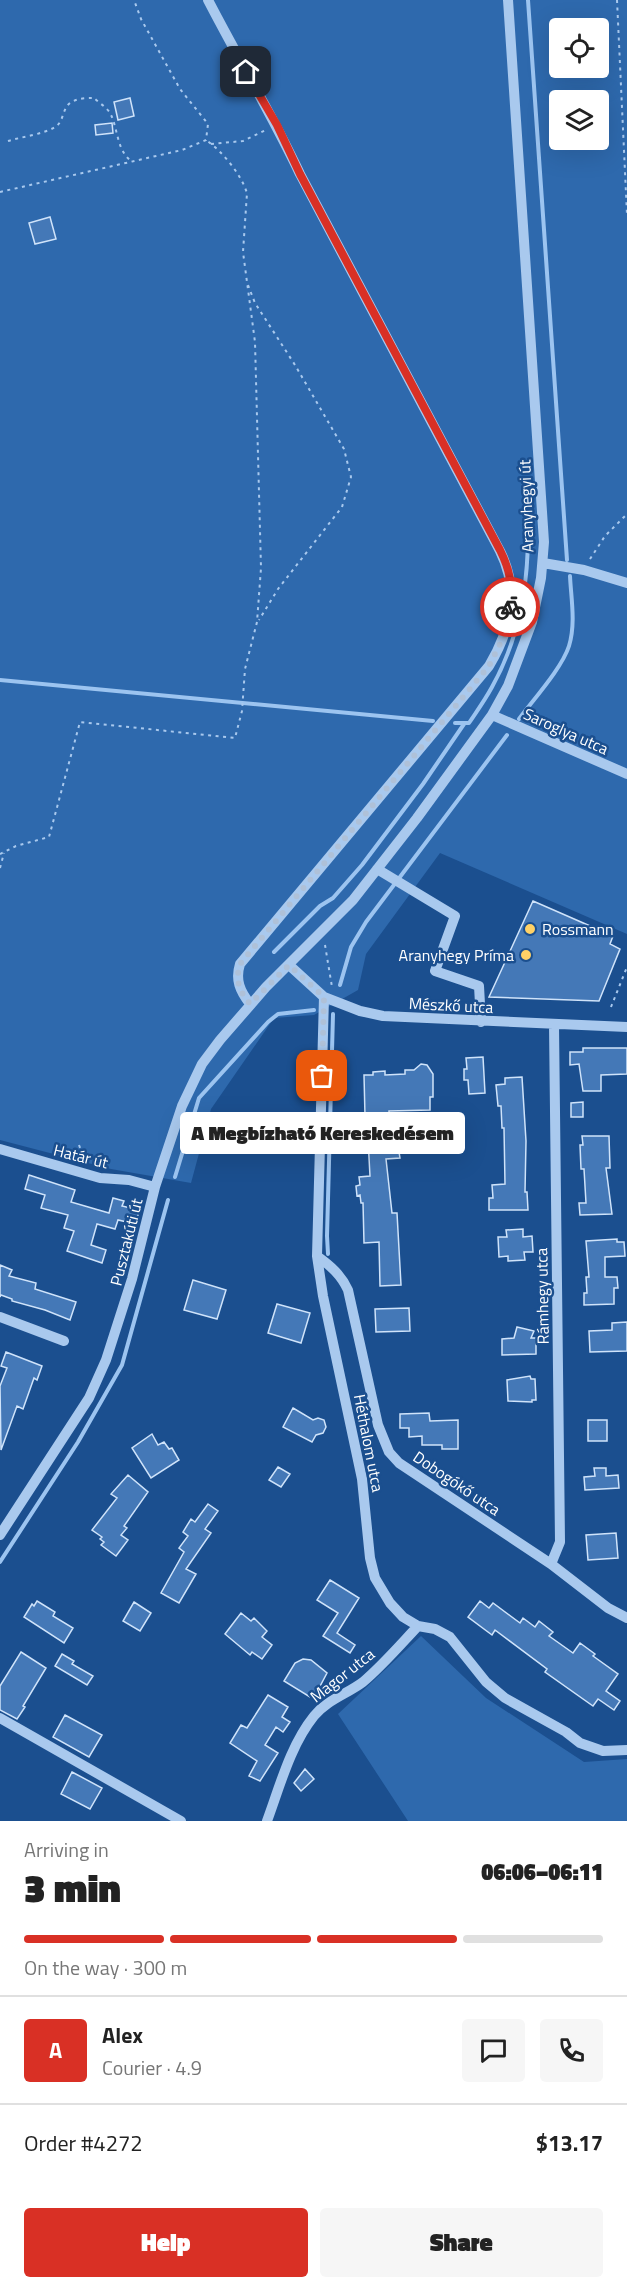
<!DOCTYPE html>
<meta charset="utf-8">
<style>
body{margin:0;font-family:"Titillium Web",sans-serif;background:#f6f6f6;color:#222;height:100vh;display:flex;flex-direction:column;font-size:22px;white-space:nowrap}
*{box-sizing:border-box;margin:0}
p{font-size:20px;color:#767676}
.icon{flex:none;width:33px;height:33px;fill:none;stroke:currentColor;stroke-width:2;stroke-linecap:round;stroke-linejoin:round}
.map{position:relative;height:1821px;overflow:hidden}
.details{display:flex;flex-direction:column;background:#fff;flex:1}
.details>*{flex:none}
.buttons{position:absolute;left:549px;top:18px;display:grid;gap:12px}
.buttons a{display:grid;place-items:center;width:60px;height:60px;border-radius:6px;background:#fff;box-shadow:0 6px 24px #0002;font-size:30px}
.pin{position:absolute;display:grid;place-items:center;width:51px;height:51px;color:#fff;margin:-26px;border-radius:12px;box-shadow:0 3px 9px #0006}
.courier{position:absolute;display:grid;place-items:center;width:60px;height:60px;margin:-30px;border:4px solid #d93025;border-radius:50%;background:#fff;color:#222;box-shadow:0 2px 8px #0007}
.bubble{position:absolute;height:42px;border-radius:6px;background:#fff;box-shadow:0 6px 24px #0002;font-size:20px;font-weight:800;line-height:42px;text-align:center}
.summary em{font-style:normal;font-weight:800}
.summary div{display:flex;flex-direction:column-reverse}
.summary{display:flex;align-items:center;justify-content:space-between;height:102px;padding:0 24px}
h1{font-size:39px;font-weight:800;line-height:45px}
.bar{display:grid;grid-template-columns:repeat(4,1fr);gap:9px 6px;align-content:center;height:72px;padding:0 24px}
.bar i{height:8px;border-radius:4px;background:#e0e0e0}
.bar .selected{background:#d93025}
.bar p{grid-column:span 4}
.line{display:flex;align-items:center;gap:15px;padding:0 24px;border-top:2px solid #e0e0e0}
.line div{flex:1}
.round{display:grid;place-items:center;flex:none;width:63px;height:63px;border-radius:6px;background:#f6f6f6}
.button{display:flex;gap:12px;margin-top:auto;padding:12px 24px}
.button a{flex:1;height:69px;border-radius:6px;background:#d93025;color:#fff;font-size:24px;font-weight:800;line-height:69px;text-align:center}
.button a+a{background:#f6f6f6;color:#222}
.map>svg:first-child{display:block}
.green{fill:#2e69ad;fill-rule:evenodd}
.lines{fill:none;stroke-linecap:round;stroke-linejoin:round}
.stream{stroke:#9cc4f0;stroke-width:4}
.building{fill:#4478b7;stroke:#cfe3fa;stroke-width:1.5}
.path{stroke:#a9c9ee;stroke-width:2;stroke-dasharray:3 4.5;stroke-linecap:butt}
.minor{stroke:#a9c9ee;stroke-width:10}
.done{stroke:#afc1d8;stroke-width:6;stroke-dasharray:0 10.8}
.route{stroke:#d93025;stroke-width:8}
.poi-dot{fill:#ffd166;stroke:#1b4f8f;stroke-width:2}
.labels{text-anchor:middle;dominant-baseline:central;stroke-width:5;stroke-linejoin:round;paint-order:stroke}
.street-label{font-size:16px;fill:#fff;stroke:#1b4f8f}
.poi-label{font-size:16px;fill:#fff;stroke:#1b4f8f;text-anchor:start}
</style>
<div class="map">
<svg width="627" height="1821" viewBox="0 0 627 1821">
<rect width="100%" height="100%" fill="#1b4f8f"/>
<path class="green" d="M0,0h627v934l-187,-81 -74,101 -8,36 -44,25 -40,3 -63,91 -20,74 -80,-14 -111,-29zM560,28h38v40h-38zM560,100h38v40h-38z
M421,1636l65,62 98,64 43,-3v62h-219l-70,-107z"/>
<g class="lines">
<path class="stream" d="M528,0l39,560
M0,680l433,41
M519,719c14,-19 43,-51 50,-73 7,-23 2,-48 1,-70
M455,723h14c8,-12 16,-23 23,-36 33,-59 40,-128 34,-194
M274,952l46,-46 13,-8 29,-33 61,-81 41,-60
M340,985l11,-38 15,-25 141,-187
M175,1177l24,-79 69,-76 10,-8 36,-4
M328,1254l-1,-18 6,-222
M0,1562l78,-120 44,-77 46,-165"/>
</g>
<path class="building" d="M130,98l4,18 -16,4 -4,-18z
M112,123l1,10 -17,2 -1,-10z
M50,217l6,22 -21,5 -6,-21z
M533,901l80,35 -3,8 10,5 -21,52 -110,-4z
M583,1048h44v26l-26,1v16h-18l-4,-27 -9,1v-13h13z
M483,1057l2,36 -16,1 -1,-14h-4v-11h3l-1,-11z
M421,1064l6,1 6,9v23h-3v13l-41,1v4l-24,1 -1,-41h9v-3l12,-1v4l20,-1v-4h9z
M522,1077l4,64 -1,51h2l1,18h-39v-12h4l-1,-13 13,-1 -1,-56h-2l-1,-22h-3l-2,-21 9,-1v-6z
M583,1102v15h-12v-14z
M399,1133l6,3 2,7 -8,9 1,6 -14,1 6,54h5l4,72 -21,1 -1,-44 -15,1 -1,-40h-2l-1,-8 -3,1 -1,-10 4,-1 -1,-8 11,-1 -2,-37h21l3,-5z
M582,1136h27l1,32h-4l6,46 -32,1 -1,-12h7l-2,-34h-3l-1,-24h3z
M29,1175l46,15 -4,12 38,11 4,-15 11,3 -2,5 17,4 -3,14 -18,-4 -3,9 -18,-5 -6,21 15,5 -4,13 -35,-12 7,-20 -10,-3 4,-13 -27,-7 4,-13 -20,-6z
M523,1229v8l9,-1 1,16h-9l1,8 -17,1v-5l-9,1 -1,-20h9l-1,-7z
M617,1239v3h7l1,14 -20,1v20h12l1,11h-4v16l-30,1v-12h3l-1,-16h3l-3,-36z
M0,1265l12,5 -3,6 27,7 -1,6 41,13 -6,18 -25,-10 -33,-9v-2l-11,-4 -1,2z
M193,1280l33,10 -9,29 -33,-9z
M277,1304l33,9 -9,30 -33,-10z
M409,1308l1,23 -34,1 -1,-23z
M627,1322v29l-37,1 -1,-21 23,-1v-7z
M517,1327l17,4 -3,7h5v16l-34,1v-16l12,-1z
M6,1352l36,14 -5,14 -3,-2 -11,31 -6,-3 -16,44 -1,-64 7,-18 -6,-2z
M530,1376l1,3h4l1,21h-4v2l-24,-1 -1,-21z
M293,1408l20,12 5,-2 6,2 2,7 -3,6 -7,2 -4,7 -29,-15z
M429,1413l1,8 28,-1v29h-16v-4h-20v-9l-13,1v-9h-9v-14z
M588,1420h19v21h-19z
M152,1434l6,11 6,-3 5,7 3,-1 7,12 -28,18 -19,-30z
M278,1467l12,7 -9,13 -12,-7z
M594,1468h12v8l12,-1 1,13 -34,2 -1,-13 11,-1z
M128,1475l20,17 -24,34 3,2 -6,7 7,5 -12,16 -15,-11 3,-3 -4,-3 2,-2 -10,-7 25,-32 -6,-4z
M208,1504l10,7 -13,18 6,4 -25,36 10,5 -17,29 -18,-10 23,-41 -5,-4 9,-12 -5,-4 8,-13 4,3z
M616,1533l2,25 -30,2 -2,-25z
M330,1580l29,18 -22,35 18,12 -5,8 -27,-17 15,-23 -21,-13z
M37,1601l18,11 -2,4 20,12 -9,15 -40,-26 8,-13 2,2z
M480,1601l9,7 4,-5 27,20 3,-5 12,9 4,-6 14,11 -4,4 24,17 7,-10 15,11 -2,2 25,18 -12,17 14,10 -6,9 -16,-11 -5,7 -48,-34 2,-3 -52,-39 -3,5 -24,-18z
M134,1602l17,11 -11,18 -17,-10z
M241,1613l10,8 3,-3 13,13 -5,6 10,8 -10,14 -10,-7 -2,3 -25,-21z
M21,1652l25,16 -23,38 2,1 -8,12 -17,-9v-24z
M62,1654l12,7 -2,3 21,12 -6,9 -32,-19z
M303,1659l8,1 16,13 -9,17 -5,3 -3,4 -26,-16 11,-18z
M268,1695l20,12 -6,10 8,5 -7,10 -7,-5 -11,18 13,8 -18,28 -11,-5 8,-15 -27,-18 11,-18 6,3z
M65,1715l37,20 -13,22 -36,-20z
M305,1769l9,10 -13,12 -7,-8z
M72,1772l30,16 -12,21 -29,-15z"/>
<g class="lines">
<path class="path" d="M617,0l10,215
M8,141c13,-4 36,-7 47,-14 9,-5 7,-18 15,-24 7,-5 17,-5 24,-5 5,5 14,10 17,17 7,14 6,38 22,47
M211,144l32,-3 23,-11
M0,192l182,-42 24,-10 2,-16 -28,-35 -39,-70 -7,-19
M248,285l7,18 40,62 49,84 7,28 -9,30 -64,82 -19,31
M590,559l15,-23 22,-22
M0,854l16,-8 33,-9 31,-115 155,16 7,-27 3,-42 12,-47 4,-54 -6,-226 -12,-90 4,-59c-6,-19 -25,-42 -41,-53
M0,868l4,-15
M325,945l7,42
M611,1007l16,-40
M79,1145l5,13 -1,2"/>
<path class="minor" d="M208,0c30,58 64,115 92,174l200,377c20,40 11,78 -11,115l-249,298c-5,16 0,27 10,40
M543,563l41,7 43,13
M492,715l135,59
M377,869l78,47 -20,55 44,15 2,36
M289,965l35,32 36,14 23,5 244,11
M324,997l-7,259 6,40 39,183 8,79 5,20 15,25 13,14 15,9 17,3 15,8 36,45 19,16 61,34 14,11 23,8 24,-1
M0,1149l100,29 29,2 26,7
M317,1256c14,10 24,19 31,34l30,135 11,27 10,11 152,101 57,44 19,10
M0,1317l64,24
M0,1535l89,-137 17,-38 26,-81 23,-92 27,-81 20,-42 18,-24 46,-53 87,-87 64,-82 75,-103 16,-29 24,-64 9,-44 3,-36 -36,-542
M551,1564l9,-22 -6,-517
M0,1718l181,103
M267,1821c13,-35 23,-75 47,-105 13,-16 33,-22 49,-34 20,-17 37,-37 55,-56"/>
</g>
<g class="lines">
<path class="done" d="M322,1076l2,-79 -35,-32 -39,39c-11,-13 -15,-24 -10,-40l249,-298 16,-32 5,-27"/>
<path class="route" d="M246,72l31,53 23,49 200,376c10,20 13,36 10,57"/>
</g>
<g class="poi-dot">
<circle cx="530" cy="929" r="6"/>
<circle cx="526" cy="955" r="6"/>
</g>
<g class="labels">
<g class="street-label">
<text transform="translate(526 506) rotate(-92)">Aranyhegyi út</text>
<text transform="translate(566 731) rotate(24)">Saroglya utca</text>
<text transform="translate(451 1005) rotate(3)">Mészkő utca</text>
<text transform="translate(81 1156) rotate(14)">Határ út</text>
<text transform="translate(126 1242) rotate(-76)">Pusztakúti út</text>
<text transform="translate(542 1296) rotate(-91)">Rámhegy utca</text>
<text transform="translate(369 1443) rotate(79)">Héthalom utca</text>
<text transform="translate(457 1483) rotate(34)">Dobogókő utca</text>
<text transform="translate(342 1675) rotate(-38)">Magor utca</text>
</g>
<g class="poi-label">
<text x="542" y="929">Rossmann</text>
<text x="514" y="955" text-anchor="end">Aranyhegy Príma</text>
</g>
</g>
</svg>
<div class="buttons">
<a><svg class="icon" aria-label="locate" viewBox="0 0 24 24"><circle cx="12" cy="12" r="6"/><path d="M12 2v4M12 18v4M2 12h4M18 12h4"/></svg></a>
<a><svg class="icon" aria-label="layers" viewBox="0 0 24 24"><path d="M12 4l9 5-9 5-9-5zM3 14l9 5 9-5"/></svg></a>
</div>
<div class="pin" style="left:322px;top:1076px;background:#ea580c"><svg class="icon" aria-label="bag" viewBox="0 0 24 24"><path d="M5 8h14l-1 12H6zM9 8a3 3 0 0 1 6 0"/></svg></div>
<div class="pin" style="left:246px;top:72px;background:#1f2937"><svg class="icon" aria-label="home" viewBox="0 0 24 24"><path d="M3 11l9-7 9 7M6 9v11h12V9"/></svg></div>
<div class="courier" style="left:510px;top:607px"><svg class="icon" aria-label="bike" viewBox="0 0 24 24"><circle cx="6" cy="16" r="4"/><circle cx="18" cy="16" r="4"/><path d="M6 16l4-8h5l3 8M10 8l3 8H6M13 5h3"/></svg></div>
<div class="bubble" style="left:180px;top:1112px;width:285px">A Megbízható Kereskedésem</div>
</div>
<section class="details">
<div class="summary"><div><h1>3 min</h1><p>Arriving in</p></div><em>06:06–06:11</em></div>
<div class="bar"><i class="selected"></i><i class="selected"></i><i class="selected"></i><i></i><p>On the way · 300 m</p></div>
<div class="line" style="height:108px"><b class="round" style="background:#d93025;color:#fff">A</b><div><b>Alex</b><p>Courier · 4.9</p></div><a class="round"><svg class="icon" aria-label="chat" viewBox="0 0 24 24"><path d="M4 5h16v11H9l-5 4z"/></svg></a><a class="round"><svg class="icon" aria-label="phone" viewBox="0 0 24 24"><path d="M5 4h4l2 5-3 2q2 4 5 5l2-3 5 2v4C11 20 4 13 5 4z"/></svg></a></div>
<div class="line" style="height:78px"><div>Order #4272</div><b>$13.17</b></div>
<div class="button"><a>Help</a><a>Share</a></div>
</section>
